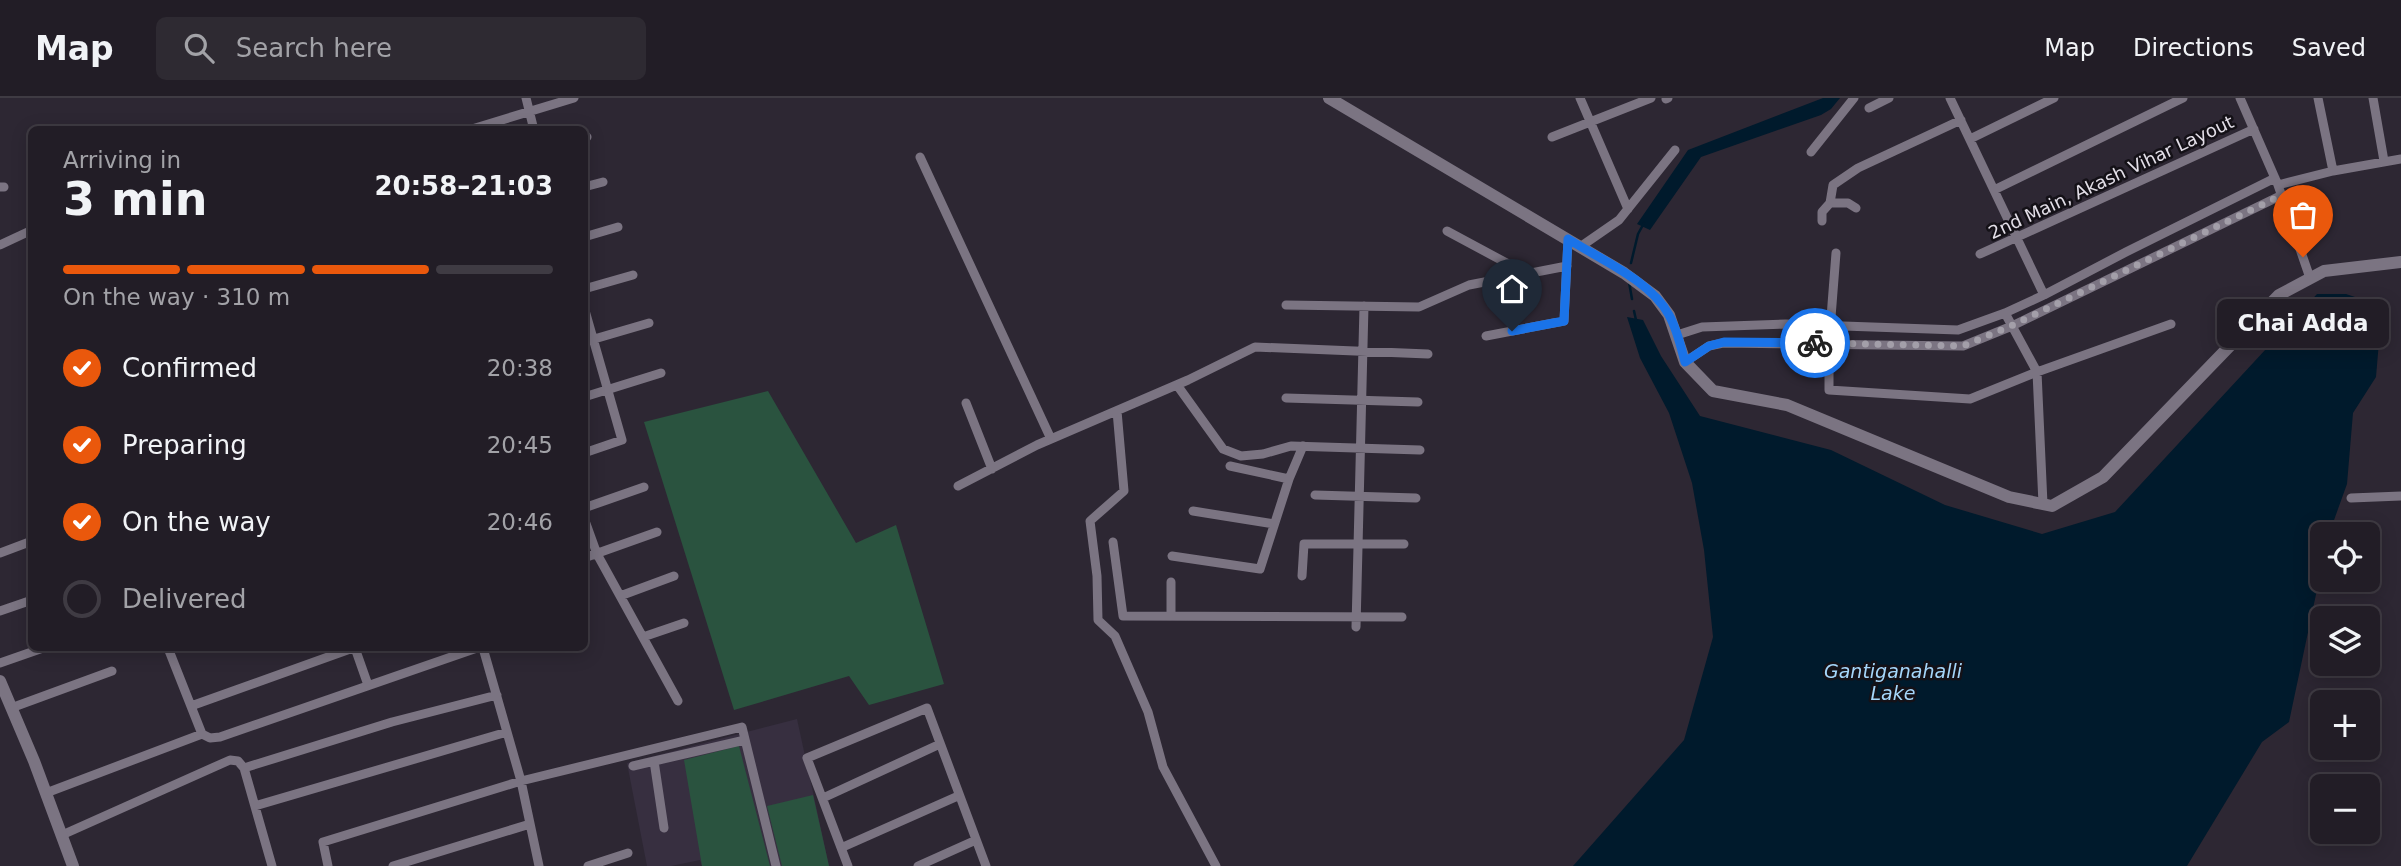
<!DOCTYPE html>
<meta charset="utf-8">
<style>
body{margin:0;font-family:"DejaVu Sans",sans-serif;background:#2e2a32;color:#f1f3f6;height:100vh;display:flex;flex-direction:column;font-size:26px;white-space:nowrap}
*{box-sizing:border-box;margin:0}
p{font-size:23px;color:#a2a2a7}
.icon{flex:none;width:38px;height:38px;fill:none;stroke:currentColor;stroke-width:2;stroke-linecap:round;stroke-linejoin:round}
.map{position:relative;flex:1;overflow:hidden}
.drawer{position:absolute;left:28px;top:28px;width:560px;height:525px;display:flex;flex-direction:column;background:#221d26;border-radius:10px;box-shadow:0 4px 18px #0003,0 0 0 2px #3f3b43}
.drawer>*{flex:none}
.tools{position:absolute;left:2310px;top:424px;display:grid;gap:14px}
.tools a{display:grid;place-items:center;width:70px;height:70px;border-radius:10px;background:#221d26;box-shadow:0 4px 18px #0003,0 0 0 2px #3f3b43;font-size:35px}
.pin{position:absolute;display:grid;place-items:center;width:60px;height:60px;color:#fff;margin:-72px -30px;border-radius:50% 50% 50% 0;rotate:-45deg;box-shadow:0 0 7px #0007}
.pin .icon{rotate:45deg}
.courier{position:absolute;display:grid;place-items:center;width:70px;height:70px;margin:-35px;border:5px solid #1a73e8;border-radius:50%;background:#fff;color:#222;box-shadow:0 2px 9px #0007}
.bubble{position:absolute;height:49px;border-radius:10px;background:#221d26;box-shadow:0 4px 18px #0003,0 0 0 2px #3f3b43;font-size:23px;font-weight:700;line-height:49px;text-align:center}
.overview em{font-style:normal;font-weight:700}
.overview div{display:flex;flex-direction:column-reverse}
.overview{display:flex;align-items:center;justify-content:space-between;height:119px;padding:0 35px}
h1{font-size:46px;font-weight:700;line-height:52px}
.bar{display:grid;grid-template-columns:repeat(4,1fr);gap:10px 7px;align-content:center;height:84px;padding:0 35px}
.bar i{height:9px;border-radius:5px;background:#3f3b43}
.bar .current{background:#ea580c}
.bar p{grid-column:span 4}
ol{padding:0 35px;list-style:none}
li{display:flex;align-items:center;gap:21px;height:77px}
li p{margin-inline-start:auto}
li .icon{padding:7px;border-radius:50%;background:#ea580c;color:#fff;stroke-width:4}
li:last-child{color:#a2a2a7}
li i{width:38px;height:38px;border:4px solid #3f3b43;border-radius:50%}
header{display:flex;align-items:center;gap:42px;box-sizing:border-box;height:98px;padding:0 35px;background:#221d26;border-bottom:2px solid #3f3b43}
header strong{font-size:33px}
nav{display:flex;gap:38px;margin-inline-start:auto;font-size:24px}
.search{width:490px;height:63px;background:#2e2a32;display:flex;align-items:center;gap:18px;box-sizing:border-box;padding:0 24px;border-radius:10px;color:#a2a2a7;font-size:26px}
.map>svg:first-child{display:block}
.built{fill:#372f40}
.green{fill:#2a533f}
.water{fill:#001a2c}
.lines{fill:none;stroke-linecap:round;stroke-linejoin:round}
.stream{stroke:#001a2c;stroke-width:2.5}
.minor{stroke:#7b7482;stroke-width:9}
.tertiary{stroke:#7b7482;stroke-width:12}
.done{stroke:#a39fa9;stroke-width:7;stroke-dasharray:0 12.6}
.route{stroke:#1a73e8;stroke-width:9}
.labels{text-anchor:middle;dominant-baseline:central;stroke-width:5;stroke-linejoin:round;paint-order:stroke}
.street-label{font-size:18px;fill:#e3dfe8;stroke:#141117}
.water-label{font-size:19px;font-style:italic;fill:#a5d6fa;stroke:#141117}
</style>
<header>
<strong>Map</strong>
<div class="search"><svg class="icon" aria-label="search" viewBox="0 0 24 24"><circle cx="10" cy="10" r="6"/><path d="M15 15l6 6"/></svg>Search here</div>
<nav><a>Map</a><a>Directions</a><a>Saved</a></nav>
</header>
<div class="map">
<svg width="2401" height="768" viewBox="0 0 2401 768">
<rect width="100%" height="100%" fill="#2d2733"/>
<path class="built" d="M797,621l32,147h-127l-2,-6 -29,6h-24l-20,-103z"/>
<path class="green" d="M768,293l88,152 40,-18 48,159 -75,21 -20,-29 -115,34 -90,-288z
M739,648l31,120h-68l-18,-106z
M813,697l16,71h-47l-15,-60z"/>
<path class="water" d="M1823,0h17l-9,11 -10,6 -120,42 -51,73 -13,-6 51,-74z
M2317,196h29l36,12 -6,71 -23,36 -6,71 -18,50h-7v32l-33,156 -27,20 -75,124h-614l111,-126 29,-103 -9,-87 -12,-67 -23,-70 -29,-55 -13,-41 16,3 18,36 39,60 131,34 114,55 97,29 73,-22z"/>
<g class="lines">
<path class="stream" d="M1631,165l7,-29 6,-11
M1629,184l3,17
M1634,213l2,9"/>
<path class="minor" d="M526,0l8,32
M1580,0l48,111
M1950,0l94,197
M2240,0l38,87 32,93
M2318,0l15,73
M2373,0l11,63
M1666,1l2,-1
M1869,10l20,-10
M472,31l102,-31
M1552,39l99,-39
M584,40l3,-1
M1970,41l84,-41
M1811,54l43,-54
M920,59l131,282
M2278,87l55,-14 68,-12
M0,89h4
M584,89l19,-5
M1994,92l189,-92
M1830,105h18l8,5
M1822,123v-9l8,-9 3,-18 25,-17 103,-48
M1447,133l80,43
M584,139l34,-10
M0,147l32,-15
M1580,149l39,-27 56,-70
M1836,155l-7,90v47l141,9 67,-27 134,-48
M1980,156l274,-125
M584,191l49,-14
M1286,207l133,2 50,-22 98,-19
M584,209l38,133 -38,13
M2005,215l32,59 6,132
M1677,237l25,-8 84,-3 172,6 47,-17 39,-18 82,-43 149,-74
M1486,238l78,-15 4,-82
M584,244l65,-19
M1685,264l24,-16 14,-3 240,3 49,-20 270,-131
M1177,287l46,64 18,7 22,-2 28,-8 129,4
M584,299l77,-24
M1286,300l132,4
M966,305l26,66
M1117,313l7,80 -34,30 7,55 1,44 17,16 33,76 15,55 53,99
M1230,368l59,13
M958,388l79,-41 151,-65 67,-33 173,7
M1315,397l101,3
M2351,400l50,-2
M584,410l60,-21
M1193,413l81,13
M584,420l13,36 81,147
M1113,444l10,74 279,1
M0,455l32,-12
M1172,458l88,13 29,-90 14,-33
M584,460l73,-26
M1302,478l2,-32h100
M620,498l54,-20
M0,513l32,-11
M1171,518v-34
M1356,529l8,-321
M643,539l41,-14
M168,550l34,86
M355,550l13,37
M483,550l38,133 18,85
M0,565l43,-15
M191,608l162,-58
M11,610l101,-37
M654,663l10,67
M633,668l112,-26
M244,670l148,-46 105,-27
M46,695l156,-59 8,4 10,-1 257,-89
M823,700l117,-54
M255,708l252,-74
M62,737l168,-75 8,1 6,7 28,98
M843,749l115,-51
M328,768l-5,-24 198,-61 221,-54 34,139
M393,768l137,-42
M588,768l40,-13
M848,768l-41,-108 120,-50 59,158
M918,768l58,-26"/>
<path class="tertiary" d="M1329,0l295,175 31,23 14,19 16,47 28,29 74,14 222,92 43,9 51,-29 176,-182 45,-24 77,-9
M0,583l34,80 39,105"/>
</g>
<g class="lines">
<path class="done" d="M1815,245l148,3 48,-20 271,-131 21,62"/>
<path class="route" d="M1512,233l52,-10 4,-82c32,20 83,42 101,76 8,14 12,32 16,47l24,-16 15,-4 91,1"/>
</g>
<g class="labels">
<g class="street-label">
<text transform="translate(2111 79) rotate(-25)">2nd Main, Akash Vihar Layout</text>
</g>
<g class="water-label">
<text x="1893" y="573">Gantiganahalli<tspan x="1893" dy="22">Lake</tspan></text>
</g>
</g>
</svg>
<div class="tools">
<a><svg class="icon" aria-label="locate" viewBox="0 0 24 24"><circle cx="12" cy="12" r="6"/><path d="M12 2v4M12 18v4M2 12h4M18 12h4"/></svg></a>
<a><svg class="icon" aria-label="layers" viewBox="0 0 24 24"><path d="M12 4l9 5-9 5-9-5zM3 14l9 5 9-5"/></svg></a>
<a>+</a>
<a>−</a>
</div>
<div class="pin" style="left:2303px;top:159px;background:#ea580c"><svg class="icon" aria-label="bag" viewBox="0 0 24 24"><path d="M5 8h14l-1 12H6zM9 8a3 3 0 0 1 6 0"/></svg></div>
<div class="pin" style="left:1512px;top:233px;background:#1f2937"><svg class="icon" aria-label="home" viewBox="0 0 24 24"><path d="M3 11l9-7 9 7M6 9v11h12V9"/></svg></div>
<div class="courier" style="left:1815px;top:245px"><svg class="icon" aria-label="bike" viewBox="0 0 24 24"><circle cx="6" cy="16" r="4"/><circle cx="18" cy="16" r="4"/><path d="M6 16l4-8h5l3 8M10 8l3 8H6M13 5h3"/></svg></div>
<div class="bubble" style="left:2217px;top:201px;width:172px">Chai Adda</div>
<section class="drawer">
<div class="overview"><div><h1>3 min</h1><p>Arriving in</p></div><em>20:58–21:03</em></div>
<div class="bar"><i class="current"></i><i class="current"></i><i class="current"></i><i></i><p>On the way · 310 m</p></div>
<ol>
<li><svg class="icon" aria-label="check" viewBox="0 0 24 24"><path d="M5 12l5 5 9-10"/></svg>Confirmed<p>20:38</p></li>
<li><svg class="icon" aria-label="check" viewBox="0 0 24 24"><path d="M5 12l5 5 9-10"/></svg>Preparing<p>20:45</p></li>
<li><svg class="icon" aria-label="check" viewBox="0 0 24 24"><path d="M5 12l5 5 9-10"/></svg>On the way<p>20:46</p></li>
<li><i></i>Delivered</li>
</ol>
</section>
</div>
